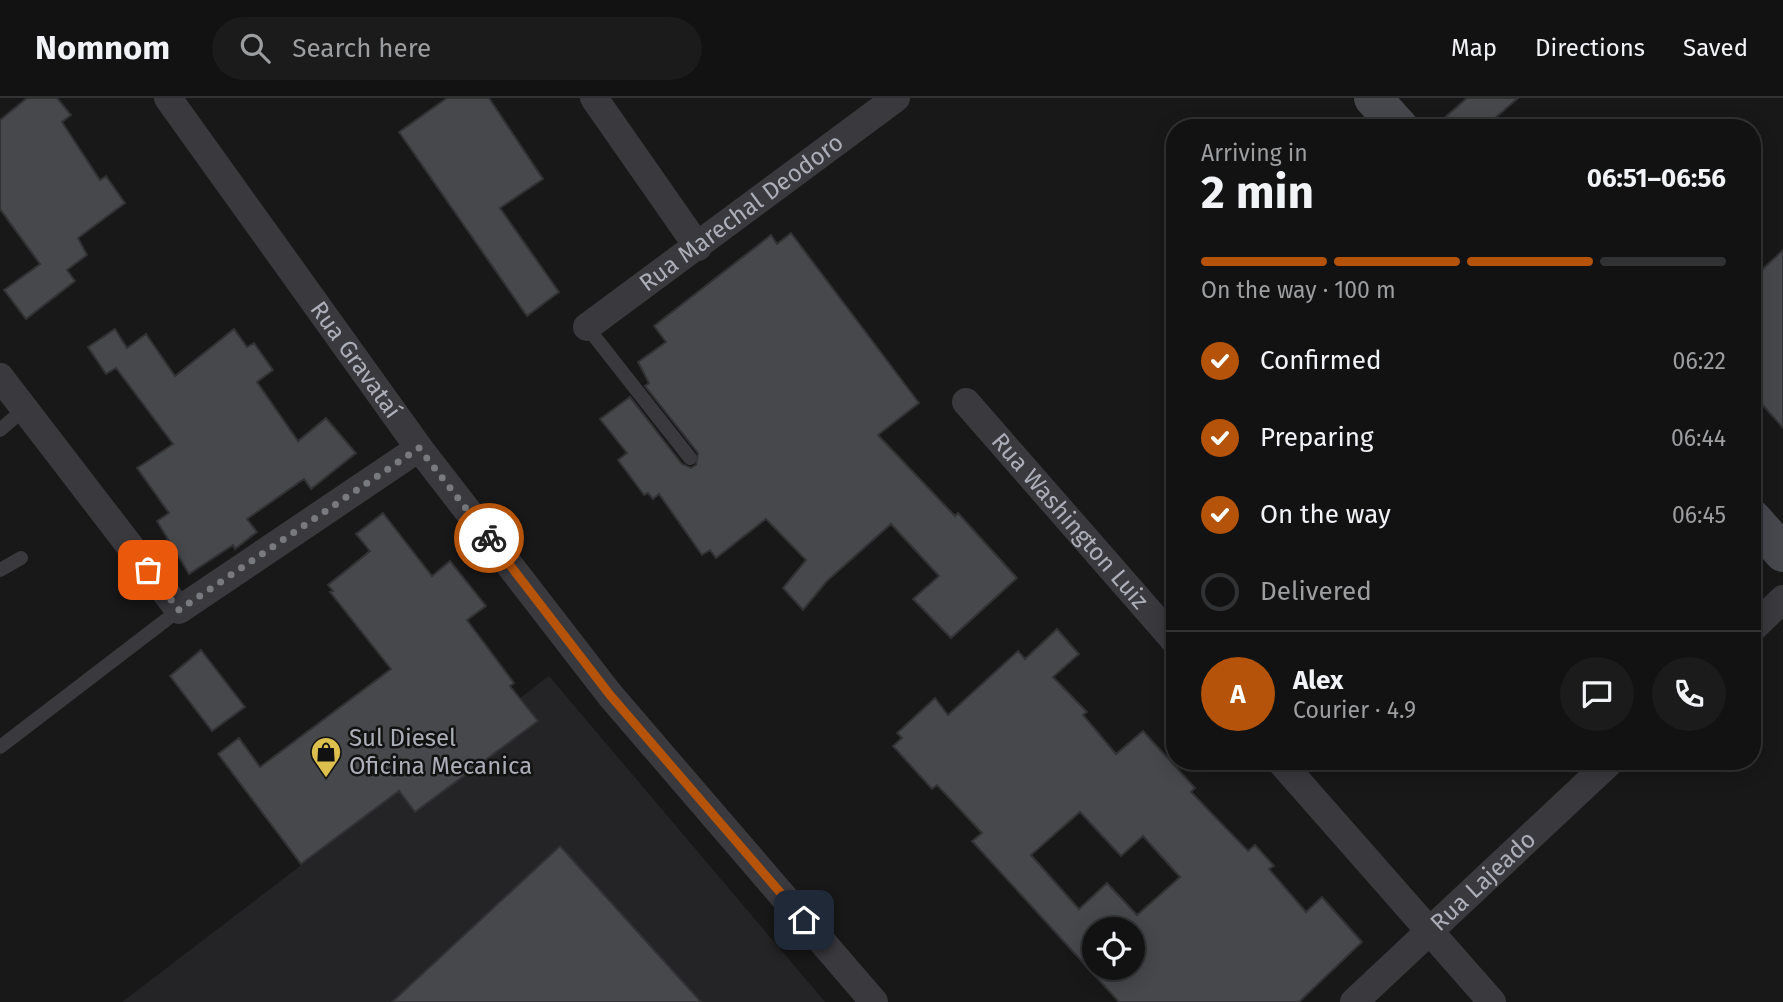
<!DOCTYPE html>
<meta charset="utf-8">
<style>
body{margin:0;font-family:"Fira Sans",sans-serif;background:#1b1b1c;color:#f1f3f6;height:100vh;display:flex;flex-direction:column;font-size:26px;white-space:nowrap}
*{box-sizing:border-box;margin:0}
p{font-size:23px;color:#9c9ea0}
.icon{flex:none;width:38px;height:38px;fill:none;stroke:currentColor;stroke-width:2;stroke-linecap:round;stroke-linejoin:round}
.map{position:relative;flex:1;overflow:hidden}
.panel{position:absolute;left:1166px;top:21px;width:595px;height:651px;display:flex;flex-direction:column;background:#121213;border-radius:28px;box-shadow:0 4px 18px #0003,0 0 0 2px #313233}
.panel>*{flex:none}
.controls{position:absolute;left:1082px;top:819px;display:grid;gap:14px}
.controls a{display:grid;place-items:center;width:63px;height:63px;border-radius:50%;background:#121213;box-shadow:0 4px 18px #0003,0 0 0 2px #313233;font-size:35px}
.pin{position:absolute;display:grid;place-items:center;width:60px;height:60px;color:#fff;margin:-30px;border-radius:14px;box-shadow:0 4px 10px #0006}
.courier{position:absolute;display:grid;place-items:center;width:70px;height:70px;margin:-35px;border:5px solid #b45309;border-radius:50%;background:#fff;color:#222;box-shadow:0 2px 9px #0007}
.overview em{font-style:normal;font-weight:700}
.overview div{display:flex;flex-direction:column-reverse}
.overview{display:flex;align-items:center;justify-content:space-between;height:119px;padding:0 35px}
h1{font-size:46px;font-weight:700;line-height:52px}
.bar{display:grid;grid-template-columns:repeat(4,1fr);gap:10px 7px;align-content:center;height:84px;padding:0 35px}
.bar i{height:9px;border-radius:5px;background:#313233}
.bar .selected{background:#b45309}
.bar p{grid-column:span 4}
.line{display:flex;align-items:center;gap:18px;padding:0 35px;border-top:2px solid #313233}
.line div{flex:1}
.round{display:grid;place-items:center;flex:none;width:74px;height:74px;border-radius:37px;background:#1b1b1c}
ol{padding:0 35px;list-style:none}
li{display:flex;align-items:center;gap:21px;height:77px}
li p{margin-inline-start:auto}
li .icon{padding:7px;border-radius:50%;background:#b45309;color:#fff;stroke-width:4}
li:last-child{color:#9c9ea0}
li i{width:38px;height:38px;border:4px solid #313233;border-radius:50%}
header{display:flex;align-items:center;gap:42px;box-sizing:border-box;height:98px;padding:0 35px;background:#121213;border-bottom:2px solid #313233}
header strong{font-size:33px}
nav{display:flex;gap:38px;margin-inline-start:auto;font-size:24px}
.search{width:490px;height:63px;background:#1b1b1c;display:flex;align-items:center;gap:18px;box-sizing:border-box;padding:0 24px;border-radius:38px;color:#9c9ea0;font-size:26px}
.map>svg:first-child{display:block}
.built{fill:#242426}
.building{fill:#47484c;stroke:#323235;stroke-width:2;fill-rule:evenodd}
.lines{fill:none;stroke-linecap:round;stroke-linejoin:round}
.service{stroke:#39393e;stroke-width:14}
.minor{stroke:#39393e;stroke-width:28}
.secondary{stroke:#47484e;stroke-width:38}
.done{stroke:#787a80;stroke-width:7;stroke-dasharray:0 12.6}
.route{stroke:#b45309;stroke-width:9}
.labels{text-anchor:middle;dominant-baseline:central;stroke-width:5;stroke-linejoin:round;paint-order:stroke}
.street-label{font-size:24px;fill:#acaeb8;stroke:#131314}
.poi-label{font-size:24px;fill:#acaeb8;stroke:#131314;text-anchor:start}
</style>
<header>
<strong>Nomnom</strong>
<div class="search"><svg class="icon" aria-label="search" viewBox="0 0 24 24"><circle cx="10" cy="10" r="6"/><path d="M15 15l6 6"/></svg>Search here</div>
<nav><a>Map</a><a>Directions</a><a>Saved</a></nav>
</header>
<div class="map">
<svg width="1783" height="904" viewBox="0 0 1783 904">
<rect width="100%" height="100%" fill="#181819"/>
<path class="built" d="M549,578l276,326h-703z"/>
<path class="building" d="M27,0h30l14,17 -9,7 38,58 6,-4 19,27 -47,35 9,17 -20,15 8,11 -49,38 -22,-29 36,-26 -40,-55v-89z
M447,0h42l54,81 -43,29 59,84 -32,24 -128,-184z
M1467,0h51l-34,30h-51z
M791,135l128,170 -41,32 77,81 3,-3 59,65 -66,60 -38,-39 26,-23 -48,-52 -64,57 -24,29 -20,-22 23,-28 -40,-41 -50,39 -6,-8 -8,5 -43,-61 -6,5 -5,-6 -4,2 -26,-35 9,-7 -27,-34 30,-22 52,67 9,4 5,-3 2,-12 -53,-67 4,-3 -11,-21 28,-20 -12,-16 117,-91 6,9z
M1783,152v178l-31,-35v-114z
M115,231l12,19 19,-14 29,42 59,-47 13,18 7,-4 19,27 -16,12 41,59 28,-23 30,35 -45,36 -7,-10 -57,40 10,13 -22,17 -2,-4 -44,29 -32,-53 12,-8 -32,-45 36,-24 -57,-76 -10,6 -18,-27z
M383,415l49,63 18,-15 36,45 -19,14 47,63 -4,3 28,35 -123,91 -16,-21 -98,73 -83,-110 21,-16 21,29 131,-98 -61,-77 3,-1 -5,-6 42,-34 -14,-17z
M1057,531l22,25 -26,23 34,35 -4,3 33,39 27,-23 52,57 -4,4 57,59 7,-6 19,21 -5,3 37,43 16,-15 40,45 -63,60h-180l-147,-161 10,-8 -45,-48 -5,4 -39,-43 9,-8 -5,-5 38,-35 13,17 70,-64 7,8zM1080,714l41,44 22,-20 37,41 -43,38 -30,-32 -28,26 -48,-54zM1094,831h38v39h-38z
M201,552l44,57 -33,24 -42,-55z
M560,748l141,156h-309z"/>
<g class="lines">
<path class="service" d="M587,229l103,131
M0,332l23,-20
M0,472l21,-12
M0,649l179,-137"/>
<g class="minor">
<path id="s1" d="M168,0l251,350 191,247 264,307"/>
<path d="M594,0l104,149"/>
<path id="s2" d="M587,229l309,-229"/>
<path d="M0,279l179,233 240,-162"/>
<path id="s3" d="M966,304l208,238"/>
<path d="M1752,531l31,-30"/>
<path d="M1280,663l212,241"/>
<path id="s4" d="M1354,904l257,-241"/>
</g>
<path class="secondary" d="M1373,0l27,30
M1752,420l31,35"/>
</g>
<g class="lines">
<path class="done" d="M148,472l31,40 240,-162 70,90"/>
<path class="route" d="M489,440l121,157 194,225"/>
</g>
<defs>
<g id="shop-pin" transform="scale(1.575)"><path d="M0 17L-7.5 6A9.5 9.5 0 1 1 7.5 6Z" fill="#dcbf4d" stroke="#131314"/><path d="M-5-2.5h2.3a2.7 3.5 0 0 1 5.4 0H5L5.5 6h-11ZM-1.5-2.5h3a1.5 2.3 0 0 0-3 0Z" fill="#111"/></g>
</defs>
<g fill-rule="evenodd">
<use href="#shop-pin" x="326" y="654"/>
</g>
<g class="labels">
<g class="street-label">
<text stroke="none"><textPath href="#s2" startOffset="192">Rua Marechal Deodoro</textPath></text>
<text stroke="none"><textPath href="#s1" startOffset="322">Rua Gravataí</textPath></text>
<text stroke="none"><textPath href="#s3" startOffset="158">Rua Washington Luiz</textPath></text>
<text stroke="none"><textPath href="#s4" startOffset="177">Rua Lajeado</textPath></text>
</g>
<g class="poi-label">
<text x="349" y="640">Sul Diesel<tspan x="349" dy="28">Oficina Mecanica</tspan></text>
</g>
</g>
</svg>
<div class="controls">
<a><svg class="icon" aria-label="locate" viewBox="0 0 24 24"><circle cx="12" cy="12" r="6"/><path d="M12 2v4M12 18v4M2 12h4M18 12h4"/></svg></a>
</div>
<div class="pin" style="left:148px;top:472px;background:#ea580c"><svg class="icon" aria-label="bag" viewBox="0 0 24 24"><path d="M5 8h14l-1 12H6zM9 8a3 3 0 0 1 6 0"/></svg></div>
<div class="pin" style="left:804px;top:822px;background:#1f2937"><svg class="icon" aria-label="home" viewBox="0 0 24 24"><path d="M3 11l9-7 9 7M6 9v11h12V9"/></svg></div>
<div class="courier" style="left:489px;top:440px"><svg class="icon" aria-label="bike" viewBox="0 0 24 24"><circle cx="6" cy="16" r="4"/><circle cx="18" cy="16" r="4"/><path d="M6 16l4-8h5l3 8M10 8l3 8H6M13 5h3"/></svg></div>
<section class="panel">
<div class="overview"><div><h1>2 min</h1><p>Arriving in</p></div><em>06:51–06:56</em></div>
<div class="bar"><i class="selected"></i><i class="selected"></i><i class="selected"></i><i></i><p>On the way · 100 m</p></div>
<ol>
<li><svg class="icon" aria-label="check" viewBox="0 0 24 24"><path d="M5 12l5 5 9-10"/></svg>Confirmed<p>06:22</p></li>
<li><svg class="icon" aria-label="check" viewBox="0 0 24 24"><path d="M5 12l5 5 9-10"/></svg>Preparing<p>06:44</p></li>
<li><svg class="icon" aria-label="check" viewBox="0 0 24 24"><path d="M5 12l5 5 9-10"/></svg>On the way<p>06:45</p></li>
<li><i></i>Delivered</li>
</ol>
<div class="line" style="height:126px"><b class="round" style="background:#b45309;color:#fff">A</b><div><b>Alex</b><p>Courier · 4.9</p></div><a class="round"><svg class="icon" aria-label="chat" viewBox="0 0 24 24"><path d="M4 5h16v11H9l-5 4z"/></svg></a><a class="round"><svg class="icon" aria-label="phone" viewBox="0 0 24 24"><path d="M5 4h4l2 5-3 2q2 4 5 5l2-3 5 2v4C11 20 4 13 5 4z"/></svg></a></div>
</section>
</div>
